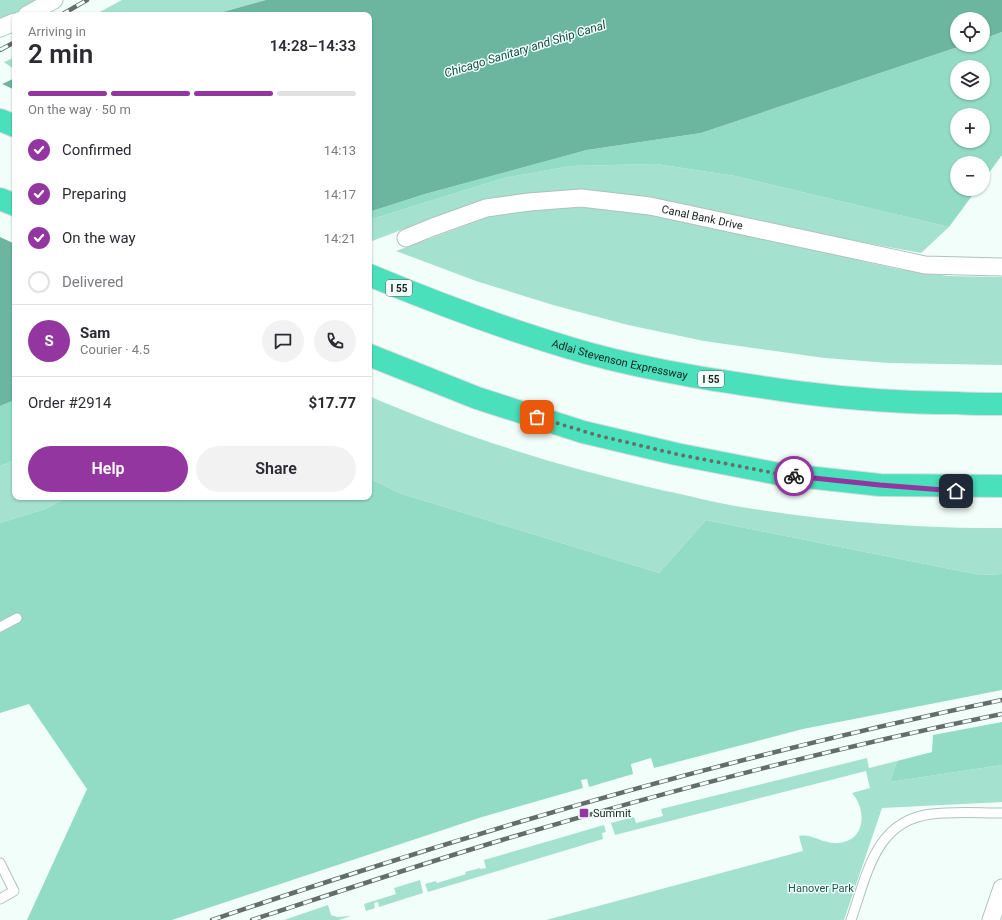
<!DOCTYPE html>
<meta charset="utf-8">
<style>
body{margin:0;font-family:Roboto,sans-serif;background:#f2f2f3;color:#2b2b33;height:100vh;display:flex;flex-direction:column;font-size:15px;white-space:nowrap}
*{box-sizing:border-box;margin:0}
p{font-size:13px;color:#7c7c81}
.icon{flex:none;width:22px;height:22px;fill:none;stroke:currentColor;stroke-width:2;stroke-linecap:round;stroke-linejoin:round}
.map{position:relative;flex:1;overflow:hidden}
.drawer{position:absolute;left:12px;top:12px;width:360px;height:488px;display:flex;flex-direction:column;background:#fff;border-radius:8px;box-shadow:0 1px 3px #0004}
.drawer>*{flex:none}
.fabs{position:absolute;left:950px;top:12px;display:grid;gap:8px}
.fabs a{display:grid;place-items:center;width:40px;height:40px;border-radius:50%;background:#fff;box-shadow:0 1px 3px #0004;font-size:20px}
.pin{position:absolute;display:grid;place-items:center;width:34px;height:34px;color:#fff;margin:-17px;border-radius:8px;box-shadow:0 2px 6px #0006}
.courier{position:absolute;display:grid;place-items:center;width:40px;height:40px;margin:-20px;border:3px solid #93369f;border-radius:50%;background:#fff;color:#222;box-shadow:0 1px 5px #0007}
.headline em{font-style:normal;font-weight:600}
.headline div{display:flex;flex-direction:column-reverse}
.headline{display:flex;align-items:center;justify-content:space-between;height:68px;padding:0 16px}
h1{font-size:26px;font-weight:600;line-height:30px}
.bar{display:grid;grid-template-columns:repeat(4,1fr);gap:6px 4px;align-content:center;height:48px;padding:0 16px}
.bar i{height:5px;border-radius:3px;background:#e1e1e2}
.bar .on{background:#93369f}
.bar p{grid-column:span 4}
.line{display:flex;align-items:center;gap:10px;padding:0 16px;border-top:1px solid #e1e1e2}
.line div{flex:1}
.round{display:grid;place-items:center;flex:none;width:42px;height:42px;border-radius:21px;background:#f2f2f3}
ol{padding:0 16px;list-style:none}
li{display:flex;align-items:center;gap:12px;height:44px}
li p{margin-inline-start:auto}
li .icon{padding:4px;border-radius:50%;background:#93369f;color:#fff;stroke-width:4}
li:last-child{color:#7c7c81}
li i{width:22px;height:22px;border:2px solid #e1e1e2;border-radius:50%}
.primary-button{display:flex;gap:8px;margin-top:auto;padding:8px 16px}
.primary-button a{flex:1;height:46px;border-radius:24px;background:#93369f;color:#fff;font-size:16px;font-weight:600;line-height:46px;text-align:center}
.primary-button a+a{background:#f2f2f3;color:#2b2b33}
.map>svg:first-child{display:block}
.green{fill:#a4e1ce}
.forest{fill:#92dcc5;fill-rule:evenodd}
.water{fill:#6cb6a0}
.pier{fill:#f2fefa}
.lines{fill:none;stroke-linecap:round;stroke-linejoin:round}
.service-casing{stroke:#afc2bb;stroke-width:11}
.minor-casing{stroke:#afc2bb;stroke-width:19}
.motorway-casing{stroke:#dadbdb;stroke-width:24}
.service{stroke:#fff;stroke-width:9}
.minor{stroke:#fff;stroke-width:17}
.motorway{stroke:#4ae0bb;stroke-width:22}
.rail-casing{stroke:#646d6a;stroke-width:4.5}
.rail{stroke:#f2fefa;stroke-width:3;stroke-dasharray:9;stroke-linecap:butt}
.done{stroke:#656e6a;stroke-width:4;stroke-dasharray:0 7.2}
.route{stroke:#93369f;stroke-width:5}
.poi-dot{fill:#93369f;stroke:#f2fefa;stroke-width:1.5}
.labels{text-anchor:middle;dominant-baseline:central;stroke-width:3;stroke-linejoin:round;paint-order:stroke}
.shield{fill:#f2fefa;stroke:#5a635f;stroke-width:1}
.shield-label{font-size:10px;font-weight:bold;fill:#19201d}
.street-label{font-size:11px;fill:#19201d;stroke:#f2fefa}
.poi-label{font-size:11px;fill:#19201d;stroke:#f2fefa;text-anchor:start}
.park-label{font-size:11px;fill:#1f5a4b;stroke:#f2fefa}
.water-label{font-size:12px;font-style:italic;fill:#0e4d3e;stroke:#f2fefa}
</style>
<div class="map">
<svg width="1002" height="920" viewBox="0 0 1002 920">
<rect width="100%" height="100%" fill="#f2fefa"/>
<path class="green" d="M0,0h41l-41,25z
M122,0h144l-54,15h-118z
M15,57v13l-11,-8z
M656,164l79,12 214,51 -28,26 -153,-28 -92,-21 -203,1 -53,18 -48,18 -3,-1v-20l135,-42 67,-12z
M596,207l54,5 247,57 51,7 54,1v88l-113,-2 -64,-5 -121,-17 -76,-16 -75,-20 -77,-24 -80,-30 95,-35 48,-7z
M369,396c94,41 192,71 292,94 27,5 54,13 80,17 86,14 174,22 261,21v46l-22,1 -274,-55 -47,53 -260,-80 -30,-15z
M15,460v37h53l-23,12 -45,14v-57z
M867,758l2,10 28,-7 -7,21 112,-17v37l-120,6 -38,112h-298l257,-69 -4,-15c16,-3 25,11 45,6 23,-6 21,-35 8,-49l18,-5 -4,-17 -251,64 -4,-12 23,-6 2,6 27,-7 -2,-7z
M604,825l2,7 -4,1 1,6 -175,53 -3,-8 11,-3 1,2 29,-9 -1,-2 15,-4v1l6,-1 -2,-8z
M420,880l3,13 -44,14 -1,-5 -4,1 1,5 -9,3 -2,-7 32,-10 -2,-6z
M328,905l3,10 6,2 14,-1 -12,4h-55z"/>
<path class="forest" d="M1002,32v123l-19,26v-18h-26v26h20l-28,38 -214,-51 -79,-12 -85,2 -67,12 -135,42v-8l56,-18 162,-44 114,-17 263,-88h19v-6zM957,67h26v26h-26zM957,115h26v26h-26z
M15,400v60l-15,6v-60z
M369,478l30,15 260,80 47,-53 274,55 22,-1v116l-199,39 -149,39 -3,-10 -20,6 2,10 -44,13 -2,-8 -6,1 2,8 -101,29 -310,103h-145l60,-131 -58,-85 -29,9v-190l45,-14 23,-12h301z
M1002,722v43l-112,17 7,-21 35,-9 1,-17z"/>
<path class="water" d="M266,0h736v32l-19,7v-20h-26v26h7l-263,88 -114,17 -162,44 -56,18v-197h-157z
M15,78v322l-15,6v-321z"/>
<path class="pier" d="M0,83l15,7v154l-15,-7z"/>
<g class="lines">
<g class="service-casing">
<path id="service" d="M0,627l17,-9
M0,863l14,28 -14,8
M851,920c16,-45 24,-100 81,-106 23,-3 47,-1 70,-1"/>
</g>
<g class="minor-casing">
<g id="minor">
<path d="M27,15l27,-15"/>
<path d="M0,28l15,-6"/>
<path id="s1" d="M406,238l27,-11 53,-19 43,-6 52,-4 69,8 275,59 77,2"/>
<path d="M991,920l11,-32"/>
</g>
</g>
<g class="motorway-casing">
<g id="motorway">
<path d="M0,120l15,6"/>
<path d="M0,199l15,6"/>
<path id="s2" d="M369,275c72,30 144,57 218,78 69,19 139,29 209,39 54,7 107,11 160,11 15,1 31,1 46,1"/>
<path d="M369,355l108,43 106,34 93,22 103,20 101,11 122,1"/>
</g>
</g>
<use href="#service" class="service"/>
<use href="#minor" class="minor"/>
<use href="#motorway" class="motorway"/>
<g class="rail-casing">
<path id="rail" d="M61,15l26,-15
M0,50l15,-8
M212,920c49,-17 99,-33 149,-49 211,-68 424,-126 641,-171
M252,920c83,-27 166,-55 250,-80 165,-49 331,-92 500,-126"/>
</g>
<use href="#rail" class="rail"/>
</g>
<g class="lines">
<path class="done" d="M537,417l59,18 80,19 103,20 15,2"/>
<path class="route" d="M794,476l86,9 76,6"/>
</g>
<rect class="poi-dot" x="579" y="808" width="10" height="10" rx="2"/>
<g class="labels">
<g class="shield">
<rect x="386" y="280" width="26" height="16" rx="3"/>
<rect x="698" y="371" width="26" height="16" rx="3"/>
</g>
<g class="shield-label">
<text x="399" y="288">I 55</text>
<text x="711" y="379">I 55</text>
</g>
<g class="street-label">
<text stroke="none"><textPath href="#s1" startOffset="304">Canal Bank Drive</textPath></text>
<text stroke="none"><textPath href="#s2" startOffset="265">Adlai Stevenson Expressway</textPath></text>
</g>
<g class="poi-label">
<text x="593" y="813">Summit</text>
</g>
<g class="park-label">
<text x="821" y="888">Hanover Park</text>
</g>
<g class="water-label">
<text transform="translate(525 49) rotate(-17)">Chicago Sanitary and Ship Canal</text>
</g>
</g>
</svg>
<div class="fabs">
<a><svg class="icon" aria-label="locate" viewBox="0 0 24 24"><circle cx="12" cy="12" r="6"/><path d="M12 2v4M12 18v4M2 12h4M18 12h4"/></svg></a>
<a><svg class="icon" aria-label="layers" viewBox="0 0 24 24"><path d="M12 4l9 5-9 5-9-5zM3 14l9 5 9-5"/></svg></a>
<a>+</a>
<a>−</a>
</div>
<div class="pin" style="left:537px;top:417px;background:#ea580c"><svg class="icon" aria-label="bag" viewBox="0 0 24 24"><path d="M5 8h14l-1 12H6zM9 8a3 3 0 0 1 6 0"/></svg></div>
<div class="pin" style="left:956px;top:491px;background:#1f2937"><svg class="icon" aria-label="home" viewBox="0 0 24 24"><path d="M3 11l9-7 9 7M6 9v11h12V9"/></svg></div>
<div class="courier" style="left:794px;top:476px"><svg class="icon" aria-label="bike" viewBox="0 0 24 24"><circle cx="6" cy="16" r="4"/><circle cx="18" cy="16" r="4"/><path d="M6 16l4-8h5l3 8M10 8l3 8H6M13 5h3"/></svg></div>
<section class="drawer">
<div class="headline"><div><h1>2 min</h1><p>Arriving in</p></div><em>14:28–14:33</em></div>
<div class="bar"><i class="on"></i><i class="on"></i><i class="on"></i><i></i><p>On the way · 50 m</p></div>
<ol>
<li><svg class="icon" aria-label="check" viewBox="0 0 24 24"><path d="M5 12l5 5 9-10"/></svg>Confirmed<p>14:13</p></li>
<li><svg class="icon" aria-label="check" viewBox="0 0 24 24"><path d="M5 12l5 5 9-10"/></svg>Preparing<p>14:17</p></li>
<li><svg class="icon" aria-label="check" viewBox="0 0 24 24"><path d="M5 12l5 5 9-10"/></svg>On the way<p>14:21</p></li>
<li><i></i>Delivered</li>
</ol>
<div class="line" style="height:72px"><b class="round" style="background:#93369f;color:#fff">S</b><div><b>Sam</b><p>Courier · 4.5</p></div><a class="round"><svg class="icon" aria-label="chat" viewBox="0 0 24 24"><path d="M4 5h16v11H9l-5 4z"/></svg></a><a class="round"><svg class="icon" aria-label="phone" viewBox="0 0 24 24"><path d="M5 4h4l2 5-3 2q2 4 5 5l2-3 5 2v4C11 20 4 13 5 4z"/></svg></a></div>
<div class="line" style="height:52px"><div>Order #2914</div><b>$17.77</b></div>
<div class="primary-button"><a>Help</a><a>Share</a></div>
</section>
</div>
